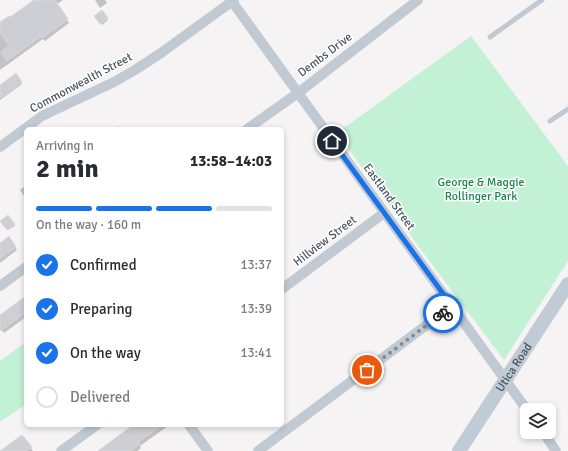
<!DOCTYPE html>
<meta charset="utf-8">
<style>
body{margin:0;font-family:Signika,sans-serif;background:#f2f2f3;color:#2b2b33;height:100vh;display:flex;flex-direction:column;font-size:15px;white-space:nowrap}
*{box-sizing:border-box;margin:0}
p{font-size:13px;color:#7c7c81}
.icon{flex:none;width:22px;height:22px;fill:none;stroke:currentColor;stroke-width:2;stroke-linecap:round;stroke-linejoin:round}
.map{position:relative;flex:1;overflow:hidden}
.side{position:absolute;left:24px;top:127px;width:260px;height:300px;display:flex;flex-direction:column;background:#fff;border-radius:6px;box-shadow:0 2px 6px #0003}
.side>*{flex:none}
.buttons{position:absolute;left:520px;top:403px;display:grid;gap:8px}
.buttons a{display:grid;place-items:center;width:36px;height:36px;border-radius:6px;background:#fff;box-shadow:0 2px 6px #0003;font-size:20px}
.pin{position:absolute;display:grid;place-items:center;width:34px;height:34px;color:#fff;margin:-17px;border:2px solid #fff;border-radius:50%;box-shadow:0 1px 4px #0007}
.courier{position:absolute;display:grid;place-items:center;width:40px;height:40px;margin:-20px;border:3px solid #1a73e8;border-radius:50%;background:#fff;color:#222;box-shadow:0 1px 5px #0007}
.overview em{font-style:normal;font-weight:700}
.overview div{display:flex;flex-direction:column-reverse}
.overview{display:flex;align-items:center;justify-content:space-between;height:68px;padding:0 12px}
h1{font-size:26px;font-weight:700;line-height:30px}
.bar{display:grid;grid-template-columns:repeat(4,1fr);gap:6px 4px;align-content:center;height:48px;padding:0 12px}
.bar i{height:5px;border-radius:3px;background:#e1e1e2}
.bar .active{background:#1a73e8}
.bar p{grid-column:span 4}
ol{padding:0 12px;list-style:none}
li{display:flex;align-items:center;gap:12px;height:44px}
li p{margin-inline-start:auto}
li .icon{padding:4px;border-radius:50%;background:#1a73e8;color:#fff;stroke-width:4}
li:last-child{color:#7c7c81}
li i{width:22px;height:22px;border:2px solid #e1e1e2;border-radius:50%}
.map>svg:first-child{display:block}
.green{fill:#c3f1d5}
.shadow{fill:#0003}
.building{fill:#cdcfd5;stroke:#d7d9de}
.lines{fill:none;stroke-linecap:round;stroke-linejoin:round}
.service{stroke:#c1cad2;stroke-width:5}
.minor{stroke:#c1cad2;stroke-width:10}
.secondary{stroke:#c1cbd6;stroke-width:14}
.done{stroke:#868d94;stroke-width:4;stroke-dasharray:0 7.2}
.route{stroke:#1a73e8;stroke-width:5}
.labels{text-anchor:middle;dominant-baseline:central;stroke-width:3;stroke-linejoin:round;paint-order:stroke}
.street-label{font-size:12px;fill:#4a5661;stroke:#fff}
.park-label{font-size:12px;fill:#17864f;stroke:#fff}
</style>
<div class="map">
<svg width="568" height="451" viewBox="0 0 568 451">
<rect width="100%" height="100%" fill="#f5f3f3"/>
<path class="green" d="M471,36l97,130v95l-64,99 -79,-105 -88,-122z
M26,342v62l-26,18v-61z"/>
<path class="shadow" d="M34,0h29l-6,4 12,19 -24,18 -2,-2 -43,31v-47l9,-4z
M95,0h10l2,3 -7,5z
M102,11l6,9 -6,5 -7,-9z
M16,75l6,9 -22,16v-13z
M118,126l2,3h-6z
M26,185v14l-6,-9z
M8,217l7,9 -7,4 -6,-9z
M0,244l15,3 2,3 -17,13z
M26,298v19l-22,16 -4,-5v-12z
M134,425l34,1 -28,20 1,2 -4,3h-38z
M31,448l2,3h-32z"/>
<path class="building" d="M34,0h21l13,19 -26,19 -1,-2 -34,25 -6,-9 8,-6 -9,-14v-10l9,-6 1,1z
M102,10l6,8 -8,6 -6,-8z
M16,73l6,9 -22,16v-13z
M8,215l7,9 -8,6 -7,-9z
M9,236l7,11 -16,11v-15z
M26,296v16l-26,19v-16z
M133,425h29l-24,17 2,2 -10,7h-32z
M22,435l10,12 -6,4h-26z"/>
<g class="lines">
<path class="service" d="M490,37l52,-37
M550,121l18,-12"/>
<path class="minor" d="M231,0l296,410
M247,129l51,-36 120,-93
M0,147l42,-31 72,-34 21,-12 26,-17 73,-53
M0,286l26,-19
M282,289l102,-76
M189,425l19,26
M543,432l13,19
M61,451l36,-26
M258,451l194,-145"/>
<path class="secondary" id="s1" d="M459,451l109,-167"/>
</g>
<g class="lines">
<path class="done" d="M367,370l76,-57"/>
<path class="route" d="M332,141l120,165 -9,7"/>
</g>
<g class="labels">
<g class="street-label">
<text transform="translate(325 55) rotate(-37)">Dembs Drive</text>
<text transform="translate(81 83) rotate(-28)">Commonwealth Street</text>
<text transform="translate(389 197) rotate(54)">Eastland Street</text>
<text transform="translate(325 241) rotate(-37)">Hillview Street</text>
<text stroke="none"><textPath href="#s1" startOffset="100">Utica Road</textPath></text>
</g>
<g class="park-label">
<text x="481" y="182">George &amp; Maggie<tspan x="481" dy="14">Rollinger Park</tspan></text>
</g>
</g>
</svg>
<div class="buttons">
<a><svg class="icon" aria-label="layers" viewBox="0 0 24 24"><path d="M12 4l9 5-9 5-9-5zM3 14l9 5 9-5"/></svg></a>
</div>
<div class="pin" style="left:367px;top:370px;background:#ea580c"><svg class="icon" aria-label="bag" viewBox="0 0 24 24"><path d="M5 8h14l-1 12H6zM9 8a3 3 0 0 1 6 0"/></svg></div>
<div class="pin" style="left:332px;top:141px;background:#1f2937"><svg class="icon" aria-label="home" viewBox="0 0 24 24"><path d="M3 11l9-7 9 7M6 9v11h12V9"/></svg></div>
<div class="courier" style="left:443px;top:313px"><svg class="icon" aria-label="bike" viewBox="0 0 24 24"><circle cx="6" cy="16" r="4"/><circle cx="18" cy="16" r="4"/><path d="M6 16l4-8h5l3 8M10 8l3 8H6M13 5h3"/></svg></div>
<section class="side">
<div class="overview"><div><h1>2 min</h1><p>Arriving in</p></div><em>13:58–14:03</em></div>
<div class="bar"><i class="active"></i><i class="active"></i><i class="active"></i><i></i><p>On the way · 160 m</p></div>
<ol>
<li><svg class="icon" aria-label="check" viewBox="0 0 24 24"><path d="M5 12l5 5 9-10"/></svg>Confirmed<p>13:37</p></li>
<li><svg class="icon" aria-label="check" viewBox="0 0 24 24"><path d="M5 12l5 5 9-10"/></svg>Preparing<p>13:39</p></li>
<li><svg class="icon" aria-label="check" viewBox="0 0 24 24"><path d="M5 12l5 5 9-10"/></svg>On the way<p>13:41</p></li>
<li><i></i>Delivered</li>
</ol>
</section>
</div>
